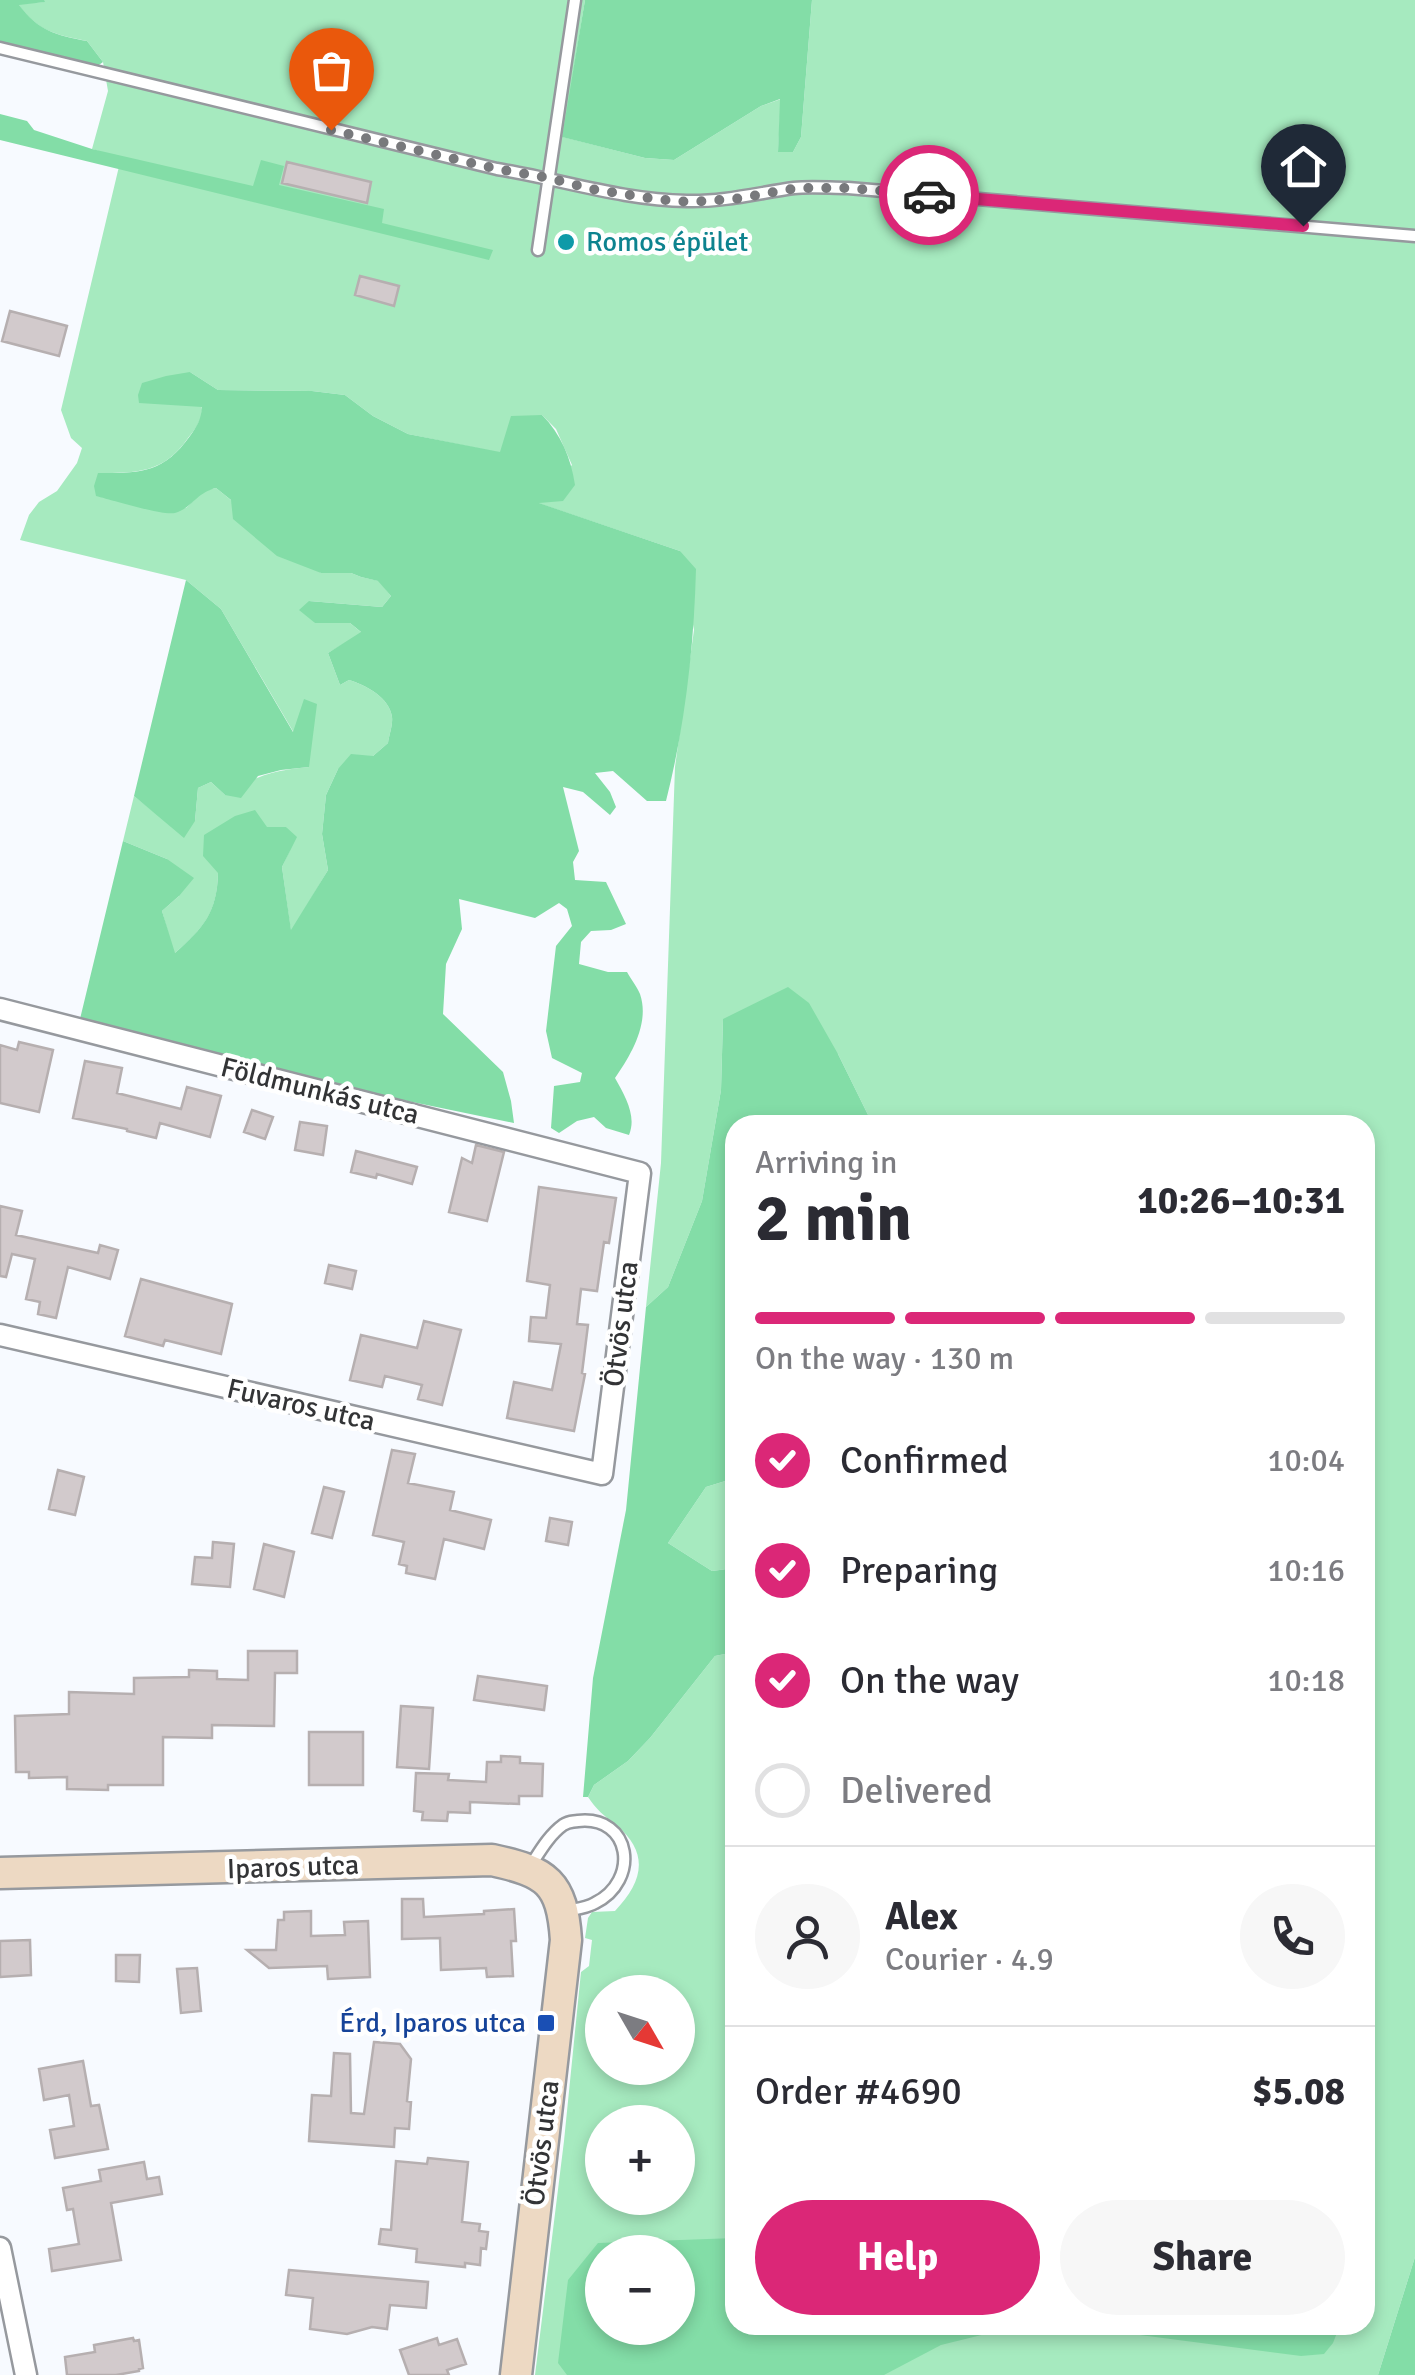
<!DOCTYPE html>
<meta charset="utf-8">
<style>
body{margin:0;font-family:Signika,sans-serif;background:#f7f7f7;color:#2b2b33;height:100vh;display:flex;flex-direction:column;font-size:38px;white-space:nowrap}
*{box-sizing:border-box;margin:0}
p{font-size:32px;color:#7c7c81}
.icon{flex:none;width:55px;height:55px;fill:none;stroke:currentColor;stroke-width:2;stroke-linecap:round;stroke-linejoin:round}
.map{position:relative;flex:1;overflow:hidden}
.drawer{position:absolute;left:725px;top:1115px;width:650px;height:1220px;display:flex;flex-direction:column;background:#fff;border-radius:30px;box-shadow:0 5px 15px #0003}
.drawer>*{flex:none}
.needle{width:65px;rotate:129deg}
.buttons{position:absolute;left:585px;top:1975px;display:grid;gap:20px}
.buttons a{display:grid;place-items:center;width:110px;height:110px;border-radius:50%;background:#fff;box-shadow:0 5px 15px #0003;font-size:50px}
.pin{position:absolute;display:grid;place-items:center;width:85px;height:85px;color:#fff;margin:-102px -42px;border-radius:50% 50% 50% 0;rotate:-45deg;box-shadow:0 0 10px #0007}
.pin .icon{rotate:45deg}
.courier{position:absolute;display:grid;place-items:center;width:100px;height:100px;margin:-50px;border:8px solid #db2777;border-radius:50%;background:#fff;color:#222;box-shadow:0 2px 12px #0007}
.overview em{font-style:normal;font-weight:700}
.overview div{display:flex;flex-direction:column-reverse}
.overview{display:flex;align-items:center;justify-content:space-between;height:170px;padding:0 30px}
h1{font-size:65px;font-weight:700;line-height:75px}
.bar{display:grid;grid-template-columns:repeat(4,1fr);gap:15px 10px;align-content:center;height:120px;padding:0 30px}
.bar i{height:12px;border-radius:8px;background:#e1e1e2}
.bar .active{background:#db2777}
.bar p{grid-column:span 4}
.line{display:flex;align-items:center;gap:25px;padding:0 30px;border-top:2px solid #e1e1e2}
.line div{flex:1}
.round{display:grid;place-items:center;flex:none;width:105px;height:105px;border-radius:52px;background:#f7f7f7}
ol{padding:0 30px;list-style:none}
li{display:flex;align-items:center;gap:30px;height:110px}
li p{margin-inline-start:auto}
li .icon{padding:10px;border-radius:50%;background:#db2777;color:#fff;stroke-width:4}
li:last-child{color:#7c7c81}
li i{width:55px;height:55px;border:5px solid #e1e1e2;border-radius:50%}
.cta{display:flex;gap:20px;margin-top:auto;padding:20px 30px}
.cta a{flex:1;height:115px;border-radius:60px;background:#db2777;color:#fff;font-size:40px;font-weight:700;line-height:115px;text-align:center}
.cta a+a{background:#f7f7f7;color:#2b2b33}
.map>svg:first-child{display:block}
.green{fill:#a6eabf;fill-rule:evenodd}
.forest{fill:#83dda7;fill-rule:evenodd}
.building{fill:#d2cacc;stroke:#b6afb0;stroke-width:2.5}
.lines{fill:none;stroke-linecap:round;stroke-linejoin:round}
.lane-casing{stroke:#96999e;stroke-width:15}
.street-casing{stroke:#96999e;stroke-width:25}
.secondary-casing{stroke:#96999e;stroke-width:35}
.lane{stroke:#fff;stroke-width:10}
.street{stroke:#fff;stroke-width:20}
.secondary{stroke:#edd9c3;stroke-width:30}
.done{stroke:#78797c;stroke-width:10;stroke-dasharray:0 18}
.route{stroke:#db2777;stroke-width:12}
.culture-dot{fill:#0f9aa8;stroke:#fff;stroke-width:4}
.transit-dot{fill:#1a4fb4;stroke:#fff;stroke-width:4}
.labels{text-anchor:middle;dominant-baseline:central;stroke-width:9;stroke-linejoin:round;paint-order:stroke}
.culture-label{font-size:28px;fill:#0d838f;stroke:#fff;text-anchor:start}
.street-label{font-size:28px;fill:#333436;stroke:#fff}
.transit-label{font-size:28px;fill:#164399;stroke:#fff;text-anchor:end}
</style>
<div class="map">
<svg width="1415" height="2375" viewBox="0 0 1415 2375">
<rect width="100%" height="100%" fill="#f7faff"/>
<path class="green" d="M44,0h541l-22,137 82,21 29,2 87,-54 20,-7 -3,53h15l8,-15 11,-137h603v2257l-37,118h-843l29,-234 17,-169 8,-6 3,-26 -7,-2 3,-20 4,-6 23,-1c28,-29 35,-58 1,-86 -12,-9 -20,-16 -28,-28l6,-12 34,-24 22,-23 65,-82 20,-4v673h630v-1200h-492l-35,-71 -115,-35 -2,71 -19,111 -34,86 -22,20 15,-144 14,-396 19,-137 -14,-79 -145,-49 37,-37 -16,-36 -14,-14 -41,38 -93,-19 -35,-18 -28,-21 -33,-4 -94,-1 -28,-18c4,12 12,26 12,38 0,11 -7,19 -14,28 -24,35 -51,35 -90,35l88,35 17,-17 13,-3 105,85h30l10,4 18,4 12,15 -9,11 -73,-6 6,22h35l12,10 -34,20 12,32 9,-5c17,5 41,18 43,37 1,8 -3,18 -4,26l-15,13 -35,13 -12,26 -4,39 6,36 -37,62 -9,-65 8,-17 -4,-23h-19l-49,46c-1,41 -15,55 -44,81l-12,-43 17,-15 -12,-37 -44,-18 11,-45 20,16 41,9 3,-33 13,-6 14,13c34,-20 45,-24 84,-28l-15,-34 -73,-124 -35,-29 -166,-40 9,-25 10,-13 18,-11 20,-28 5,-15 -11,-10 -10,-28 60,-252 -29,-9 16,-58 -5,-29 -16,-21c-33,-7 -48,-9 -69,-37l26,-2zM602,1992h76v76h-76zM602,2122h76v76h-76zM602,2252h76v76h-76z
M735,1478v90l-23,3 -44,-28 38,-56z"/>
<path class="forest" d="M0,0h44l1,2 -26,3c20,26 36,30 68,36l16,21 -7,5 -96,-16z
M585,0h227l-11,137 -8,15h-15l2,-53 -19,7 -87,54 -29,-2 -83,-21z
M0,114l27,7 7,9 58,19 161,37 8,-26 23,6 -5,19 105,24 -2,14 111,27 -4,10 -489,-120z
M190,372l28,18 94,1 33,4 28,21 35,18 92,18 11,-36 31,-1c19,19 29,43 33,70l-12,16 -24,2 141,48 16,18c-2,78 -11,157 -30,232h-19l-34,-30 -18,2 15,19 6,15 -6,8 -27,-23 -20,-5 16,64 -6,11 2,18 31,2 20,42 -15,6 -20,1 -10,11 -2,22 29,8h19c4,7 10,15 13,22 10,29 -9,61 -25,84 10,18 22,38 14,57l-23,-7 -12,-11 -17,4 -18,12 -8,-5 3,-42 26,-4 2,-9 -30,-15 -6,-27 10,-85 16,-20 -5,-17 -8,-6 -24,15 -76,-19 3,30 -16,35 -3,50 60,58 8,29 3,22 -150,-31 -284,-73 43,-178 44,18 27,19 -15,18 -17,15 13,42c28,-25 42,-40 43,-80l-15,-17 1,-21 31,-19 20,-6 12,17h19l11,10 -15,30 9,63 37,-60 -6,-36 4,-39 12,-26 13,-15 22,2 15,-13c1,-8 5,-18 4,-26 -2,-19 -26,-32 -43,-37l-9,5 -12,-32 33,-21 -11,-9h-35l-16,-13 10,-9 73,6 9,-11 -13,-15 -17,-4 -10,-4h-30l-44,-17 -44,-37 -2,-19 -15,-12c-20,5 -24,20 -41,25 -12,3 -63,-13 -79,-17l-2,-10 4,-13c42,0 65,1 92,-37 7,-10 11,-16 12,-29l-63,-4 -1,-8 4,-12 24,-7z
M186,580l35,29 72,123 11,-33 13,5 -8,63 -28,3 -23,6 -17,22 -16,-3 -14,-13 -13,6 -3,33 -11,17 -50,-42z
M788,987l21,16 29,51 35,71h-138v353l-29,9 -38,56 44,28 23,-3v84l-20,4 -65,82 -22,23 -34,24 -6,12h-5l10,-119 33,-168 20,-203 22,-20 34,-86 19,-111 2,-71z
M735,2238v87h605l-7,18 -9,11 -23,2 -230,-30 -57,1 -73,18 -57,30h-317l-9,-12 10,-83 30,-37zM678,2252v76h-76v-76z
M1415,2257v118h-37z"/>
<path class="building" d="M287,162l84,20 -4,21 -85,-20z
M360,276l39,10 -5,20 -39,-11z
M10,311l57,15 -8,30 -57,-15z
M19,1042l34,8 -14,62 -39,-9v-58l17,5z
M85,1061l37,7 -5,25 64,16 6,-22 34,9 -11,41 -50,-14 -4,15 -29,-7v-2l-54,-11z
M252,1110l21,7 -8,22 -21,-7z
M300,1122l27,4 -4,29 -28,-5z
M476,1145l28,7 -17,69 -38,-9 13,-54 10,5z
M356,1151l61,16 -5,17 -35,-10 -1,4 -25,-6z
M539,1187l77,11 -7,45 -5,-1 -7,49 -16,-2 -4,35 11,1 -6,48 3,1 -11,57 -67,-13 7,-36 38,8 9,-46 -32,-3 2,-24 15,1 4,-33 -23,-4z
M0,1206l22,5 -6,24 82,18 2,-8 18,5 -8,29 -42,-12 -12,51 -18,-4 2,-12 -14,-3 9,-40 -23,-5 -6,23 -6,-1z
M329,1265l27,6 -4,18 -27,-6z
M141,1279l91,25 -11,50 -56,-14 -2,6 -38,-10z
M424,1321l37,9 -19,75 -24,-6 4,-14 -37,-9 -3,11 -32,-7 11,-45 56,13z
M392,1450l23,4 -7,29 46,9 -4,18 41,10 -7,29 -40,-10 -9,40 -29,-6 1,-7 -8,-2 5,-22 -31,-7z
M58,1470l26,7 -9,38 -26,-6z
M324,1487l20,5 -12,46 -20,-5z
M550,1518l22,4 -4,23 -22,-4z
M213,1542l21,2 -4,43 -38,-3 3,-27 17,1z
M264,1544l30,8 -10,45 -30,-8z
M248,1651h49v22h-22l-1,53 -62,-1v13l-49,-1v48h-55v5l-41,-1v-12l-38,1v-6h-13l-1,-56 54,-2v-22l65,2v-16l55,-1v-7l28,1v8l31,1z
M478,1676l69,10 -3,24 -70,-10z
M401,1706l32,2 -4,61 -32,-2z
M309,1732h54v53h-54z
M501,1756l19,1v6l23,1 -1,32h-23v8l-49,-2v11l-22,-1 -1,9 -25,-1 1,-8 -9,-1 2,-38 33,1 -1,6 38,2 1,-20h14z
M402,1899h21l1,18 60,-3v-3l30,-2 2,32h-5l2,35 -26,1 -1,-9 -45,2 -1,-32 -38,1z
M311,1911v25l34,-1 -1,-13 24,-1 2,56 -42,2 -1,-13 -58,2 -22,-18h29l2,-30h6v-8z
M30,1940l1,35 -31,2v-36z
M116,1955h24l-1,27 -23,-1z
M197,1968l4,43 -20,2 -4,-44z
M374,2042l26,2 11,15 -4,42 4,1 -2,27 -14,-1 -1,19 -85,-6 3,-46 19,1 3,-43 16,1 1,59 13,1z
M83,2061l8,45 8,-1 9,44 -53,9 -5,-28 24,-4 -5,-31 -25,5 -5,-31z
M428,2158l40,4 -6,60 18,2 -1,7 9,1 -2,17 -5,-1 -1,17 -15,-2v4l-49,-5 1,-13 -38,-5 2,-15 10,1 5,-69 31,3z
M144,2162l3,17 12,-2 3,17 -51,9 10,57 -69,11 -3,-22 30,-5 -6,-35 -6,1 -4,-22 38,-7 -2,-11z
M289,2270l139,12 -2,26 -36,-3 -3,24 -15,-2 -25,7 -37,-5 3,-31 -27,-3z
M133,2338l1,3 5,-1 4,28 -4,1v2l-23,4h-49l-2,-18 30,-5 -1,-7z
M437,2338l2,7 18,-6 9,25 -19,6 2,5h-40l-9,-25z"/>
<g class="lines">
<g class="lane-casing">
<path id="lane" d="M0,48l497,121c63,10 125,31 190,32 36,1 71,-8 107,-13 17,-2 36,0 54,0l567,48
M538,250l37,-250
M529,1868c10,-15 19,-32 34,-43 6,-4 8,-3 15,-4 54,-6 62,60 17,82 -8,5 -20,6 -30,8"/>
</g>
<g class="street-casing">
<path id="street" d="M0,1009l640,164 -38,301 -602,-139
M0,2248l26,127"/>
</g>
<g class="secondary-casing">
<path id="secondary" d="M0,1873l492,-13c55,12 70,22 74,80l-50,435"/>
</g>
<use href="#lane" class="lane"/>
<use href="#street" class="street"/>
<use href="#secondary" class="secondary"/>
</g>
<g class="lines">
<path class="done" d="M331,130l166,39 52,9 42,11 64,10 34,3 46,-3 62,-11h51l81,7"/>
<path class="route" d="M929,195l374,31"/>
</g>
<circle class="culture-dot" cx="566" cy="242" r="10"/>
<rect class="transit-dot" x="536" y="2013" width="20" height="20" rx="5"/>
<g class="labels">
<g class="culture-label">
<text x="586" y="242">Romos épület</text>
</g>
<g class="street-label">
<text transform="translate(320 1091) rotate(14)">Földmunkás utca</text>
<text transform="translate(621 1324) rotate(-83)">Ötvös utca</text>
<text transform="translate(301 1405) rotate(13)">Fuvaros utca</text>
<text transform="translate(293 1867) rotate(-2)">Iparos utca</text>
<text transform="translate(542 2143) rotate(-83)">Ötvös utca</text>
</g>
<g class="transit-label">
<text x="526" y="2023">Érd, Iparos utca</text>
</g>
</g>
</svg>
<div class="buttons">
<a><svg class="needle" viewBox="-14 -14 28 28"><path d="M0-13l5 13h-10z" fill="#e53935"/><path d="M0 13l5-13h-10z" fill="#7c7c81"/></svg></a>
<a>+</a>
<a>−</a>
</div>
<div class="pin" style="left:331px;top:130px;background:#ea580c"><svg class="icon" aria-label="bag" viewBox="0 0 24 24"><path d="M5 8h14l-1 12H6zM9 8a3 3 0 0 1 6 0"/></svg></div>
<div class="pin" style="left:1303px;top:226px;background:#1f2937"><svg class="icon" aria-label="home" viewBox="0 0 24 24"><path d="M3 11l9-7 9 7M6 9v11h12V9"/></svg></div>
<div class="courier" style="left:929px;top:195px"><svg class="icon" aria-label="car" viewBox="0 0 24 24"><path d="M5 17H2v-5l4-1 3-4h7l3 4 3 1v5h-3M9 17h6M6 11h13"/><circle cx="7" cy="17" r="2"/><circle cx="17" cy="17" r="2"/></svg></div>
<section class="drawer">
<div class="overview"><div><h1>2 min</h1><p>Arriving in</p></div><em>10:26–10:31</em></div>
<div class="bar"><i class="active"></i><i class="active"></i><i class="active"></i><i></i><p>On the way · 130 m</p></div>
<ol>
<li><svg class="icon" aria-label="check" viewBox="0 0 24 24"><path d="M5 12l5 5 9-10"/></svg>Confirmed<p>10:04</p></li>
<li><svg class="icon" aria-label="check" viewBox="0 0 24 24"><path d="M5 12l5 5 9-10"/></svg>Preparing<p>10:16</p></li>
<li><svg class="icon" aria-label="check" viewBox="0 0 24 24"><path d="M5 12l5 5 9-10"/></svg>On the way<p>10:18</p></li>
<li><i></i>Delivered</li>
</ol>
<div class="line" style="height:180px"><a class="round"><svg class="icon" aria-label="person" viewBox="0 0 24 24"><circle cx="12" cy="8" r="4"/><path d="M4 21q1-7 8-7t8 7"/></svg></a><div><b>Alex</b><p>Courier · 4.9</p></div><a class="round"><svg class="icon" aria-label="phone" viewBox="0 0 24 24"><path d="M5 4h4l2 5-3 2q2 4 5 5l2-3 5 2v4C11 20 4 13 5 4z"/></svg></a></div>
<div class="line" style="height:130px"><div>Order #4690</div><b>$5.08</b></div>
<div class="cta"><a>Help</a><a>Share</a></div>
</section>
</div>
